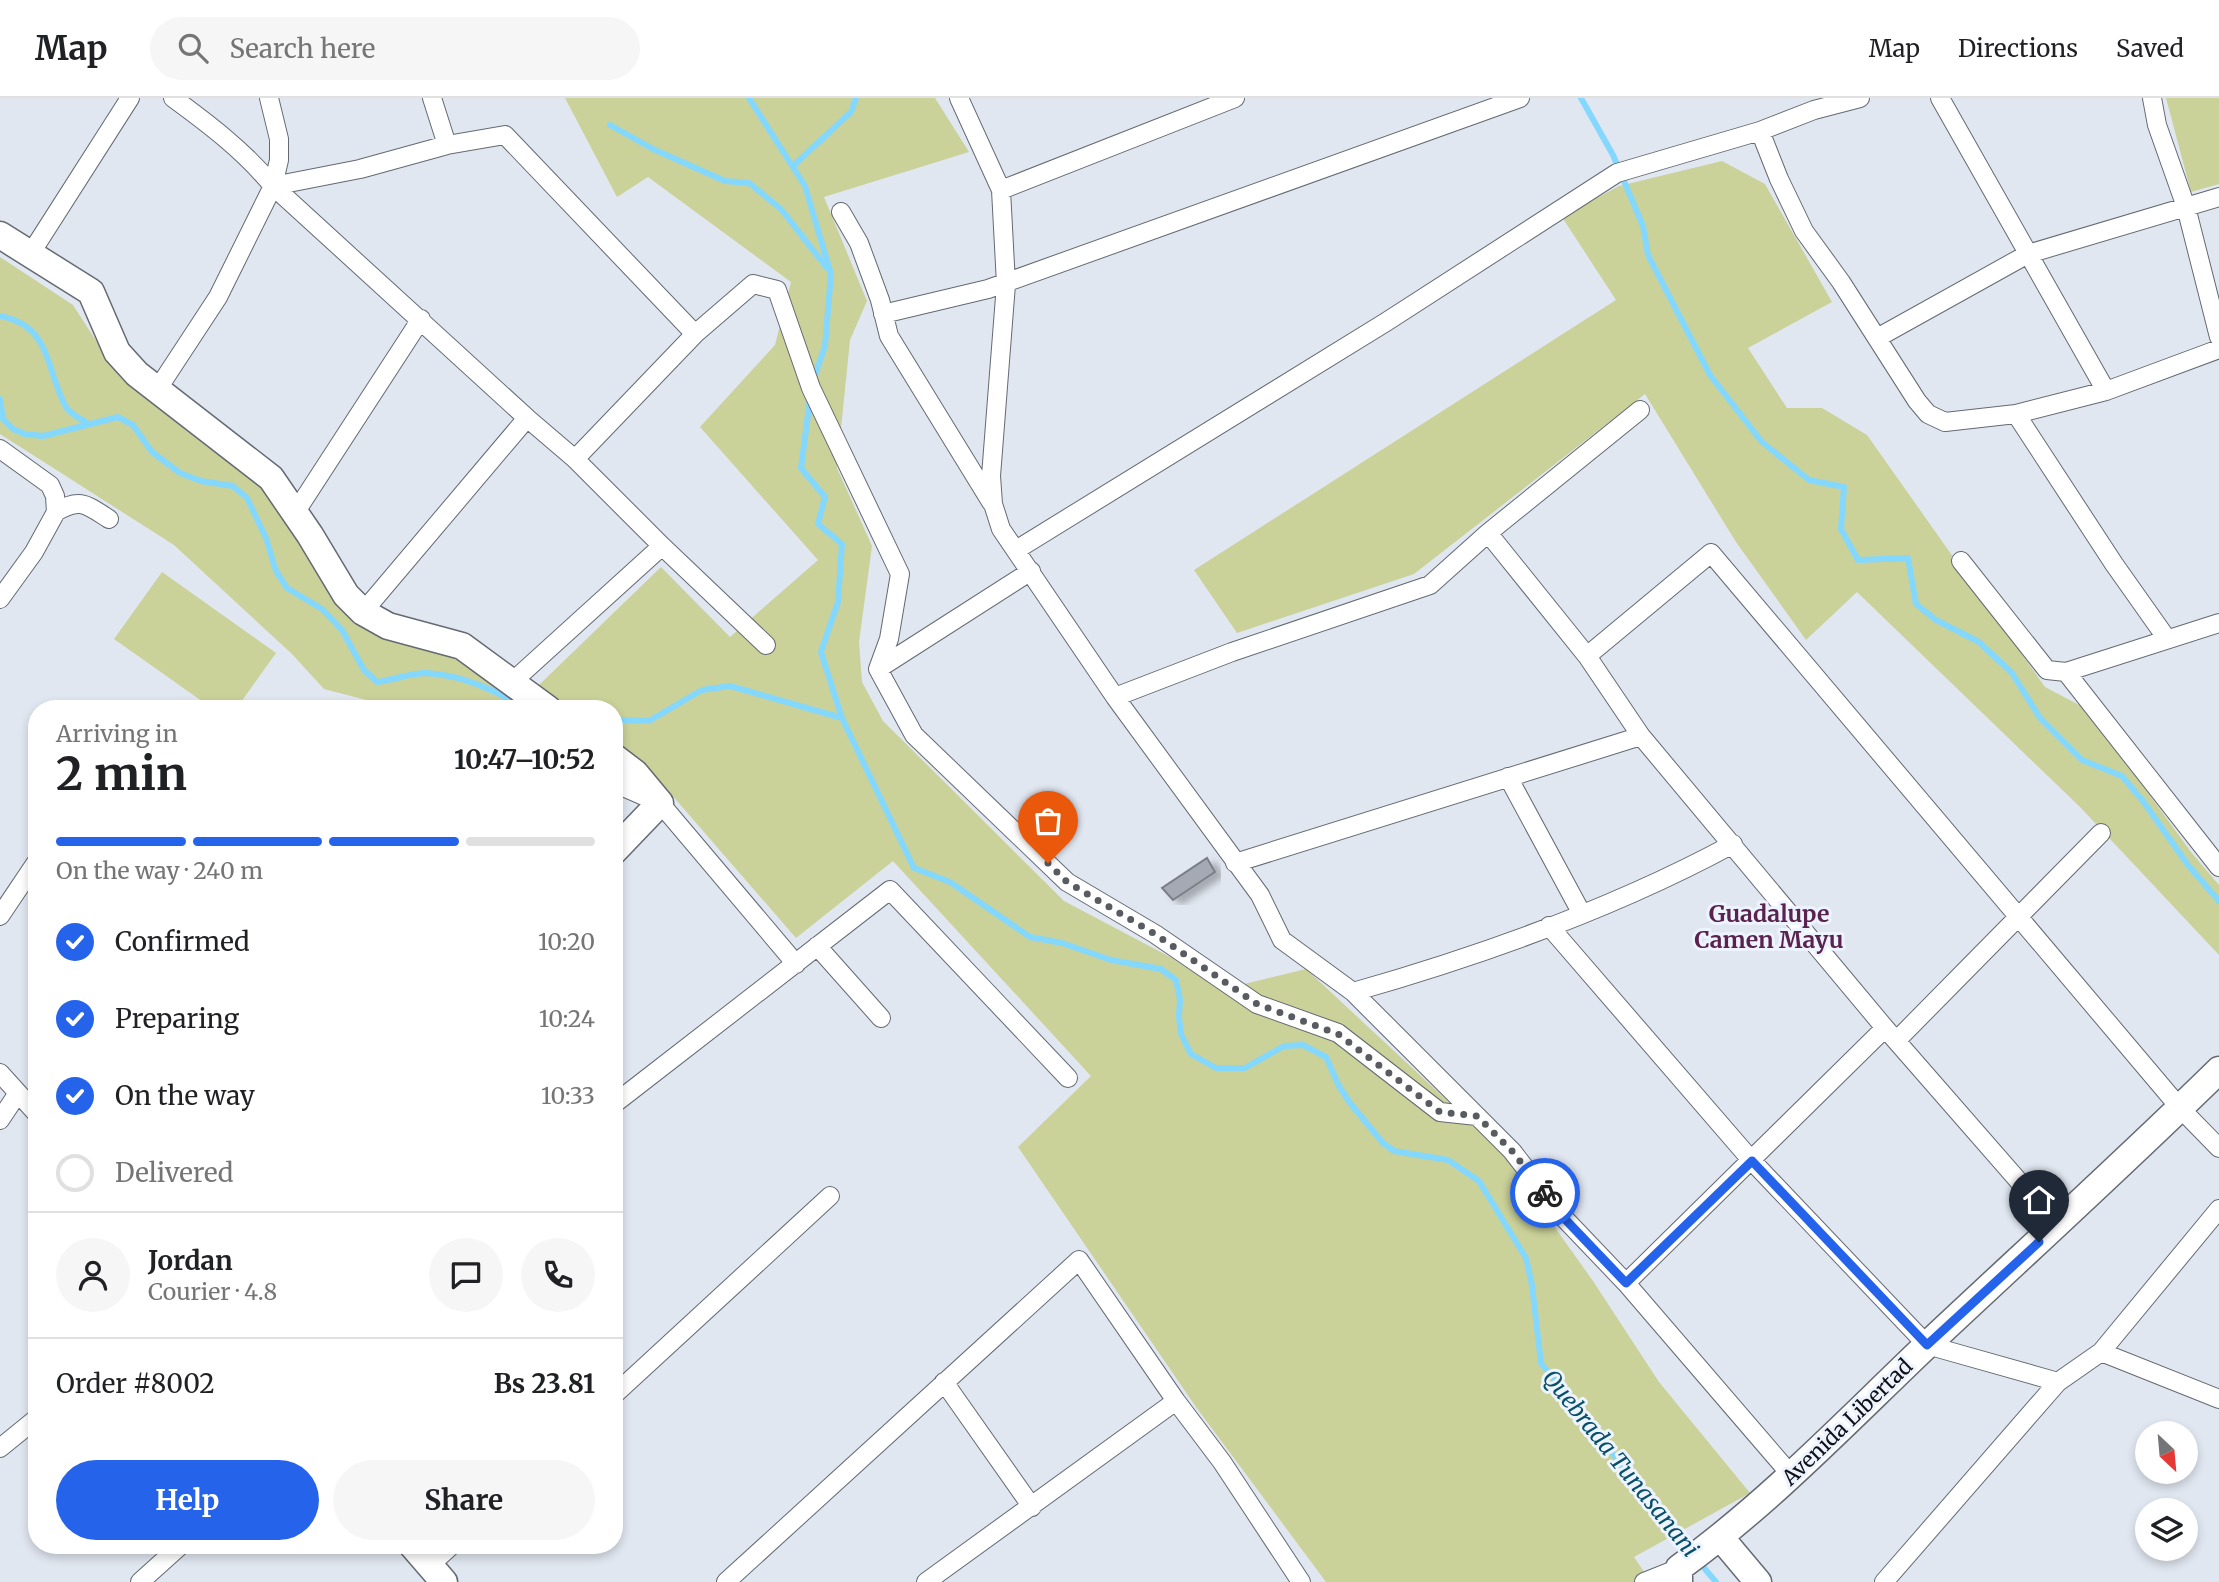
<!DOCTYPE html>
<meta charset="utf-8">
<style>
body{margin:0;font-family:Merriweather,serif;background:#f6f6f6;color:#202124;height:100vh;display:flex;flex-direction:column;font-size:26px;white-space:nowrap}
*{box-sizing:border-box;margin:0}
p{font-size:23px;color:#757577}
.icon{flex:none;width:38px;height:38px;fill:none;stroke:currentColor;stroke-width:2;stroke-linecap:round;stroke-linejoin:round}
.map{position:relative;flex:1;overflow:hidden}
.panel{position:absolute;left:28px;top:602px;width:595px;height:854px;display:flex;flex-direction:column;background:#fff;border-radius:28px;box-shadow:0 4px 10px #0003}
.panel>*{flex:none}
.needle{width:46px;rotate:154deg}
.fabs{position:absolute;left:2135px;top:1323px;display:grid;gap:14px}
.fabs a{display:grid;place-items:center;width:63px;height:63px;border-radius:50%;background:#fff;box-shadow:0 4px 10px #0003;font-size:35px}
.pin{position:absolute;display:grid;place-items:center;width:60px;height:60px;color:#fff;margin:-72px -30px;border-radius:50% 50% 50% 0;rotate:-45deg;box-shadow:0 0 7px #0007}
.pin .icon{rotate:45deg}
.courier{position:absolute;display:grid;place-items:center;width:70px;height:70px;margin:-35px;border:5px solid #2563eb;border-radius:50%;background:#fff;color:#222;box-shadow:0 2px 9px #0007}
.head em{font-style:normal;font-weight:700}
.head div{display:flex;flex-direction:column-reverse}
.head{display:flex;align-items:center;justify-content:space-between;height:119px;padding:0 28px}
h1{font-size:46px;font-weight:700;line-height:52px}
.bar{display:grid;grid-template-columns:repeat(4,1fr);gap:10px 7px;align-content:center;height:84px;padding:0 28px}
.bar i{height:9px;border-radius:5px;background:#e0e0e0}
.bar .active{background:#2563eb}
.bar p{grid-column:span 4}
.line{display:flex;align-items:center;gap:18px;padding:0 28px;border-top:2px solid #e0e0e0}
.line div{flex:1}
.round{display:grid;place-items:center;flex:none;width:74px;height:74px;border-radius:37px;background:#f6f6f6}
ol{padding:0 28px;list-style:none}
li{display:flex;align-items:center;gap:21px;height:77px}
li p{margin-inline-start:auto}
li .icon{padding:7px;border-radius:50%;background:#2563eb;color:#fff;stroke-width:4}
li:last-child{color:#757577}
li i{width:38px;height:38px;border:4px solid #e0e0e0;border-radius:50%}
.action{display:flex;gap:14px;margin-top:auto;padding:14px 28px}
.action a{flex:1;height:80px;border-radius:42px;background:#2563eb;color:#fff;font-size:28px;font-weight:700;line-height:80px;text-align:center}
.action a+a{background:#f6f6f6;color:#202124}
header{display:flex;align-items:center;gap:42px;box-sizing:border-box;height:98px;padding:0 35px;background:#fff;border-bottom:2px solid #e0e0e0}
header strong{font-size:33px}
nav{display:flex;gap:38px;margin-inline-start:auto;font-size:24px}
.search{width:490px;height:63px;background:#f6f6f6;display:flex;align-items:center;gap:18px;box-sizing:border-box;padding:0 24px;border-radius:38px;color:#757577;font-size:26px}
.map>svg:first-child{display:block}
.green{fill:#cad199}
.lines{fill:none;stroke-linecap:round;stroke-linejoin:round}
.stream{stroke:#85d8fd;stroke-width:6}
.building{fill:#a4a9b3;stroke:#797e87;stroke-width:2;filter:url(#shadow)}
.street-casing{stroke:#646972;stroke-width:20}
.secondary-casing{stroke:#646972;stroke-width:29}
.street{stroke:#fff;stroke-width:18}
.secondary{stroke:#fff;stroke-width:26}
.done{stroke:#585c61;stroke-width:7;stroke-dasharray:0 12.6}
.route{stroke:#2563eb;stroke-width:9}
.labels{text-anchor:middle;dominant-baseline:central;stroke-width:6;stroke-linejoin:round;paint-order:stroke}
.street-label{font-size:21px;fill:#0f1114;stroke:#eef4ff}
.neighbourhood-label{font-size:23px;font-weight:bold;fill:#59224f;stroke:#eef4ff}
.water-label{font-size:23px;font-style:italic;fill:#084f68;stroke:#eef4ff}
</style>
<header>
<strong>Map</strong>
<div class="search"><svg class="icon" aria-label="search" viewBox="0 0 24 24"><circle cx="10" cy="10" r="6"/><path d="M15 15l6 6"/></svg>Search here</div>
<nav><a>Map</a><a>Directions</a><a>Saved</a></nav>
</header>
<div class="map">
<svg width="2219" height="1484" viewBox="0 0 2219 1484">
<defs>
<filter id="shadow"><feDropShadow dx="8" dy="4.5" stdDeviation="3.5" flood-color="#0004"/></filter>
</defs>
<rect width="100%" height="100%" fill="#e1e7f1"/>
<path class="green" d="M565,0h370l34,54 -145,45 43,104 -17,39 -13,128 35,78 -13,96 3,40 21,39 181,180 108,57 48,32 86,-21 131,122 70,69 86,121 66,101 91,111 -116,64 17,25h-325l-130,-175 -178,-260 73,-71 -198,-215 -97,77 -151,-174 -31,-23v-32h-43l-32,-24 122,-118 69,70 88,-77 -118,-133 75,-82 16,-63 -143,-105 -31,20z
M2166,0h53v86l-28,8z
M1722,63l43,23 67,118 -84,46 39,60h35l45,27 178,252 36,19 30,36 80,110 28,33v70l-139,-148 -223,-215 -51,48 -70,-98 -91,-148 -231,180 -177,59 -43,-63 422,-270 -54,-83 57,-31z
M0,159l73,48 42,65 140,109 38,53 49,77 40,29 79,22 68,49h-128l-77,-20 -32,-35 -118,-109 -174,-111z
M162,474l114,81 -40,56h-23l-99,-70z"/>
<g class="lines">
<path class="stream" d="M749,0l56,88 26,88 -6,72 -12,35
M1581,0l32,57 30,71 5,29 62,120 52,67 47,38 35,7 -3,42 17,31 50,-2 8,46 20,16 43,22 33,31 28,45 42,42 40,16 21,25 45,64 31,36
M610,27l43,24 72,32 24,2 32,26 46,59
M793,68l58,-54 5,-14
M0,218c52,10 45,53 66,91 4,7 15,12 21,16
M0,301l3,20 10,10 12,5 18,2 75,-19 15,8 19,27 28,21 21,8 32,5 14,12 19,40 10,33 11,17 35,21 20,21 22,40 13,12c16,-2 34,-9 49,-9 35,2 71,17 99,36
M810,301l-9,69 24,29 -7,27 24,20 -4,58 -17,50 21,66 72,150 36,14 80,55 32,6 49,17 50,9 15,11 4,19 -1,18 2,17 10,20 25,14h29l39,-22 19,-1 23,12 13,29 11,17 33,40 11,8 54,9 31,21 47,77 6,27 9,78 149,188
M614,622l35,1 53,-31 28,-4 112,32
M1699,1464l17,20"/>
</g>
<path class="building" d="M1207,760l8,14 -42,28 -11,-12z"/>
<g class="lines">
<g class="street-casing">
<path id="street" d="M173,0c37,27 71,53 100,88l254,232 48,41 87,87 104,99
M432,0l15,47
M959,0l42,92
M1235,0l-234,92 5,94 -15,192 2,28 8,25 114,168 145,198 22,45 71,52 159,159 52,67 62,65 166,193
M1940,0l166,293
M2152,0l5,27 29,82 33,130
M1760,33l19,48 25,52 37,51 76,119 11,13 17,8 71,-8 90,-23 113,-42
M273,88l87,-17 87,-24 58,-10 190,199
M841,114l18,31 21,57 9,36 102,166
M31,155l99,-155
M883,216l105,-25 532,-191
M1877,240l151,-84 191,-57
M157,292l61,-93 55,-111 6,-26v-21l-10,-41
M2016,316l98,150 53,75
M0,351l50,36 5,11 1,16 -22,40 -34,47
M575,361l120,-125 58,-50 24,6 34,98 89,186 -11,65 -11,30 36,66 153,147 88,52 102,70 81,29 102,79 37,4
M56,414c24,-15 31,-7 53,7
M295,415l126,-194
M1488,435l99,123 54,80 244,292 172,197
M1016,452l370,-228 231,-149 143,-42 54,-21 46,-12
M1961,463l86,109 19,2 153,-49
M363,514l164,-194
M1587,558l124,-103 469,555 39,40
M878,571l153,-98
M2066,574l153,195
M512,584l150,-136
M1115,599l117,-45 198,-67 58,-52 152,-123
M1508,679l74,137
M614,685l46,20 136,161
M1235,765l406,-127
M0,818l37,-55
M1549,828l203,235 175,184 131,37
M817,848l64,72
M1353,894c130,-37 260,-83 380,-148
M1897,942l204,-207
M0,975l37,41
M614,1006l276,-214 178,188
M0,1022l18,-27
M1626,1185l259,-255
M2101,1254l118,47
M944,1284l88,125
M614,1297l216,-199
M0,1350l37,-30
M430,1467l22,-20
M140,1484l41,-37
M726,1484l353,-322 97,141 46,61 79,120
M926,1484l250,-181
M1644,1484l35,-14
M1884,1484l174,-200 43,-30 118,-143"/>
</g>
<g class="secondary-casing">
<path id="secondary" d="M0,137l91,57 26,60 20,22 134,104 39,57 36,60 17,17 25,14 74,20 86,63
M614,659l21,16 25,30 -46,48
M1721,1440l37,44
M412,1447l32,37
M1679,1484v-14c91,-66 168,-147 249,-224 97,-91 196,-181 291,-274"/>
</g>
<use href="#street" class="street"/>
<use href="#secondary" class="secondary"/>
</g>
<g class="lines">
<path class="done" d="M1048,765l19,19 88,52 102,70 81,30 102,78 37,4 35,35 33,42"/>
<path class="route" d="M1545,1095l19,25 62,65 126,-122 175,184 112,-103"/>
</g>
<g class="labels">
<g class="street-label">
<text transform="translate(1847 1324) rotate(-44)">Avenida Libertad</text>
</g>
<g class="neighbourhood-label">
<text x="1769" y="815">Guadalupe<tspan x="1769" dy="26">Camen Mayu</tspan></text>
</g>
<g class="water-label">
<text transform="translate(1621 1365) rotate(51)">Quebrada Tunasanani</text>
</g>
</g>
</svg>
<div class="fabs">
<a><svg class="needle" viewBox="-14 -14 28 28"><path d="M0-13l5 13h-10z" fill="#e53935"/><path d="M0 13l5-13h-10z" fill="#757577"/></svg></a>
<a><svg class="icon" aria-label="layers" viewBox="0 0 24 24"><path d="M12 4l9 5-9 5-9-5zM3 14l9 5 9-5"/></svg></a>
</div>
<div class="pin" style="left:1048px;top:765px;background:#ea580c"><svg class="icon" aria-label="bag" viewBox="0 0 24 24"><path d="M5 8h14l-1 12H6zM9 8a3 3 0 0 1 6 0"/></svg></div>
<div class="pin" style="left:2039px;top:1144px;background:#1f2937"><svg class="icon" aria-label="home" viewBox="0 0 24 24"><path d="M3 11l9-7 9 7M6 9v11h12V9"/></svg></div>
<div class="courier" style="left:1545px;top:1095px"><svg class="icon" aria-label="bike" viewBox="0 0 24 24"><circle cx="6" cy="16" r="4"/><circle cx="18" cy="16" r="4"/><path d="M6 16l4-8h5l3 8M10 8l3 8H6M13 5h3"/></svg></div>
<section class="panel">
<div class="head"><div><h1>2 min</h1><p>Arriving in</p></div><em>10:47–10:52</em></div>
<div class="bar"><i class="active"></i><i class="active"></i><i class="active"></i><i></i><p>On the way · 240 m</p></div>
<ol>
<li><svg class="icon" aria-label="check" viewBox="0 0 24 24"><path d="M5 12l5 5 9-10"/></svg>Confirmed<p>10:20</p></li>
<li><svg class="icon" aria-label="check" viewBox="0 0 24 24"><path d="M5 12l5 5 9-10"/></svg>Preparing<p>10:24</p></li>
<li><svg class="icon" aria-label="check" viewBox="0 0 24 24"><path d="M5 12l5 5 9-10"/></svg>On the way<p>10:33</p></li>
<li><i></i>Delivered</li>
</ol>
<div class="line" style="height:126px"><a class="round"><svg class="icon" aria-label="person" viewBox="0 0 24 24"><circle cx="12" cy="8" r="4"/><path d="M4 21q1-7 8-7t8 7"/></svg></a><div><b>Jordan</b><p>Courier · 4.8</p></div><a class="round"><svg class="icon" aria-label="chat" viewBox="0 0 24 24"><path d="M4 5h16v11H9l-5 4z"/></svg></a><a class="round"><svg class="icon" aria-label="phone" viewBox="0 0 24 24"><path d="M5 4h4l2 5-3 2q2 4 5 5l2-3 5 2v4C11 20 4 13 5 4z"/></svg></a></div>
<div class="line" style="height:91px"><div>Order #8002</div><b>Bs 23.81</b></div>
<div class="action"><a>Help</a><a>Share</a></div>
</section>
</div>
